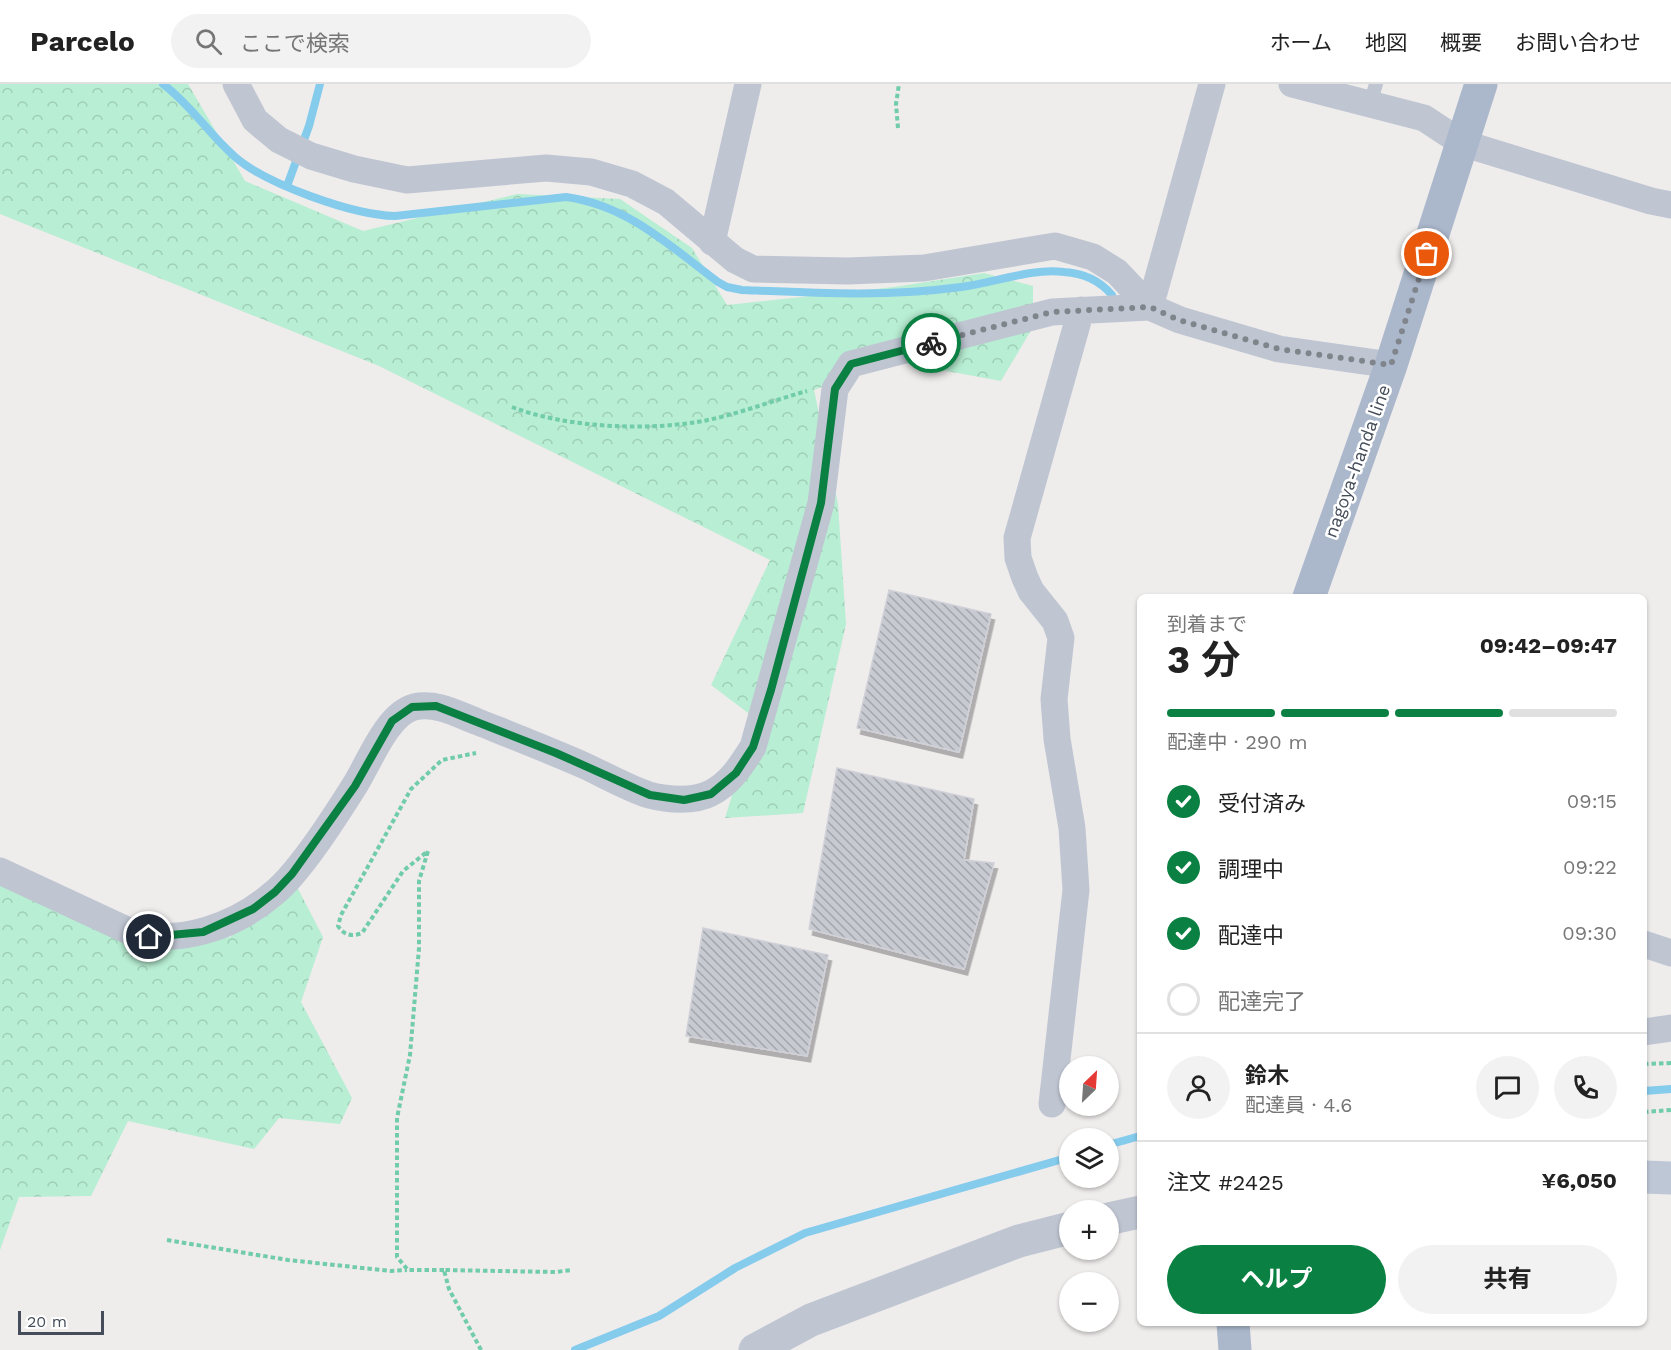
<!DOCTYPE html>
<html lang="ja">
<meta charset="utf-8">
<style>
body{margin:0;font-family:"Work Sans","Noto Sans JP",sans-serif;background:#f2f2f2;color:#222;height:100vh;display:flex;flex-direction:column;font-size:22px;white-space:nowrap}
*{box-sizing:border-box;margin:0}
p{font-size:20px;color:#767676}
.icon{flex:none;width:33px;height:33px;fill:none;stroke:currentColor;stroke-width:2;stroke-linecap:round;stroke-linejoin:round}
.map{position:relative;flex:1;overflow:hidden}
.sheet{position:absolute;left:1137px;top:510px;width:510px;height:732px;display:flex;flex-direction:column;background:#fff;border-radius:9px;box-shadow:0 2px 4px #0004}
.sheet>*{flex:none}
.needle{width:39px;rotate:25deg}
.buttons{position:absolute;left:1059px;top:972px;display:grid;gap:12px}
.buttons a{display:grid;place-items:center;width:60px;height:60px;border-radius:50%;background:#fff;box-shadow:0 2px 4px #0004;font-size:30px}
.scale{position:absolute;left:18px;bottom:15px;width:86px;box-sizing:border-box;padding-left:6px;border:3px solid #444d59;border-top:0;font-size:16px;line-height:21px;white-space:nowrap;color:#444d59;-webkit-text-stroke:4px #fff;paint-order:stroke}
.pin{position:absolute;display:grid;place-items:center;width:51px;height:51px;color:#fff;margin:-26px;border:3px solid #fff;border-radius:50%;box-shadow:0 2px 6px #0007}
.courier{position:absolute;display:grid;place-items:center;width:60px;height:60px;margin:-30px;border:4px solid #0b8043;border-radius:50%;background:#fff;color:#222;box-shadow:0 2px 8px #0007}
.headline em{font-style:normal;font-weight:700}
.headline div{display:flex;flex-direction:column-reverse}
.headline{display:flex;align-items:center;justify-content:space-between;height:102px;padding:0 30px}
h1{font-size:39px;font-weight:700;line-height:45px}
.bar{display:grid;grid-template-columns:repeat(4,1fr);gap:9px 6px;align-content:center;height:72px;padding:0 30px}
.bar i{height:8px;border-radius:4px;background:#e0e0e0}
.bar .current{background:#0b8043}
.bar p{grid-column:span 4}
.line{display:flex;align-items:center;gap:15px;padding:0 30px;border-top:2px solid #e0e0e0}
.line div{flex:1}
.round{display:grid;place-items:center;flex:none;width:63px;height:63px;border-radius:32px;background:#f2f2f2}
ol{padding:0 30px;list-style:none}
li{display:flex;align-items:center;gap:18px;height:66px}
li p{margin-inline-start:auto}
li .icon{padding:6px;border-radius:50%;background:#0b8043;color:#fff;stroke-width:4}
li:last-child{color:#767676}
li i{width:33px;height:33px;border:3px solid #e0e0e0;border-radius:50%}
.primary-button{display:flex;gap:12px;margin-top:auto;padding:12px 30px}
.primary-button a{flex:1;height:69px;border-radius:36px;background:#0b8043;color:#fff;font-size:24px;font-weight:700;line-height:69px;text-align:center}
.primary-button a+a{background:#f2f2f2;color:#222}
header{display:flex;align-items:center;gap:36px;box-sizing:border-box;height:84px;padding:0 30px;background:#fff;border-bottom:2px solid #e0e0e0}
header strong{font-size:28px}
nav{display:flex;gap:33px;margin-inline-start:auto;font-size:21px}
.search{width:420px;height:54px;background:#f2f2f2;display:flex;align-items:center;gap:15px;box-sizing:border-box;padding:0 21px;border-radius:33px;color:#767676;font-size:22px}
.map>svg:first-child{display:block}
.forest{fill:url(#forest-crowns)}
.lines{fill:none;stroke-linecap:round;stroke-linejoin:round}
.stream{stroke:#85cbec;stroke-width:8}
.building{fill:url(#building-back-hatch);stroke:#d0d1d8;stroke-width:1.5;filter:url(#shadow)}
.path{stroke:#70cca9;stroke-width:4;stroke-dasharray:4.5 3;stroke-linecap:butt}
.service{stroke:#bfc6d2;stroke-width:14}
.minor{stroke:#bfc6d2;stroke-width:27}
.tertiary{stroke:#bfc6d2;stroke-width:33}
.secondary{stroke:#bec7d6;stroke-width:33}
.primary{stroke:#abb8cc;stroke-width:33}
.done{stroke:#80858c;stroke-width:6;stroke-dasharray:0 10.8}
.route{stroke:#0b8043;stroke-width:8}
.labels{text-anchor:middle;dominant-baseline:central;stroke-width:5;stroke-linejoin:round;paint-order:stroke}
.street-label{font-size:18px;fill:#444d59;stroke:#fff}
</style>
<header>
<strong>Parcelo</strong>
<div class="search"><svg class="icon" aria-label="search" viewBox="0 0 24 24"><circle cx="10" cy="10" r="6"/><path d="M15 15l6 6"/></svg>ここで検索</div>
<nav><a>ホーム</a><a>地図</a><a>概要</a><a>お問い合わせ</a></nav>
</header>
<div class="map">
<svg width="1671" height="1266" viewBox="0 0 1671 1266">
<defs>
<pattern id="forest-crowns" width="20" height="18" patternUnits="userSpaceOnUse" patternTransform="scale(1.5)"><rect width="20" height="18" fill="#b8eed3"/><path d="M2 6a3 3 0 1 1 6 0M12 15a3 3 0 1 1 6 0" fill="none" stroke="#9fceb7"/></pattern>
<pattern id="building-back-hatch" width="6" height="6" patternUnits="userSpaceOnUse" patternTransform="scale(1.5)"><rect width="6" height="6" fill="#c8cad2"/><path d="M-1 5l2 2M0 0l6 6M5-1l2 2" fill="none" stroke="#a4a6ad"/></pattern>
<filter id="shadow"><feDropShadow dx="3.5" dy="6" stdDeviation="0" flood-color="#0004"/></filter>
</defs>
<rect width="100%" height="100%" fill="#efecec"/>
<path class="forest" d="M0,0h188l57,97 118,50 154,-37 103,5 72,49 35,57 167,-18 90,-14 49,13v41l-32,54 -109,-20 -78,29 24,114 8,120 -43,189 -78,5 31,-99 -45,-34 59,-125 -391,-194 -379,-152z
M0,796l152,66 78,-9 64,-56 29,56 -22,65 51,96 -12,26 -61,-6 -25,31 -126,-28 -37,75 -72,1 -19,53z"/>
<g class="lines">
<path class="stream" d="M163,0c29,22 44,48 71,72 31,28 119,59 161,60l171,-19c61,8 104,49 152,85l9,5 15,3c73,3 146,7 219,-3 33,-4 69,-19 103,-15 19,1 36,9 48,23
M287,102l22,-60 11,-42
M1644,1007l27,-2
M1108,1061l32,-9
M575,1266l84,-34 76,-48 70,-35 265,-76"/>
</g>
<path class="building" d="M889,506l102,24 -32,138 -102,-24z
M837,684l137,31 -10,61 30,3 -30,106 -155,-40z
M703,844l125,27 -21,101 -121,-20z"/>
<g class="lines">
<path class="path" d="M898,44l-2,-24 3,-20
M512,323c52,20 130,24 185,15 37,-6 74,-21 110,-31
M1644,980l27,-1
M1644,1028l27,-2
M167,1156l121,20 103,11 16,-1
M444,1186h-36l-11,-13v-139l13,-63 9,-107v-67l9,-30 -25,20 -41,62c-11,4 -18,2 -24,-7l3,-11 70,-126 31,-29 34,-7
M481,1266l-32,-61 -5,-19 111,2 17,-2"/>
<path class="service" d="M1370,20l6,-20"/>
<path class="minor" d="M236,0l19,36 24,20 32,16 43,13 53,11 139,-12 45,4 41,12 34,18 69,58 18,9 95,2 76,-3 131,-22 38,11 24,15 33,35 30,13 99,29 112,16
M1292,0l132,34 38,25 189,58 20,4
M712,158l36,-158
M1150,223l62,-223
M0,787l131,61c49,14 105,-6 143,-39 26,-21 62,-78 81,-108 14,-22 32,-71 59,-78 23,-5 43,7 64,15 35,14 71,28 105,43 22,10 44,23 66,30 19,5 45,7 62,-2 20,-10 31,-29 42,-46l68,-244 14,-114 16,-25 201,-52 98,-5
M1644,860l27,9
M1644,948l27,-4
M1052,1020l24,-214 -4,-62 -15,-89 -3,-40 7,-61 -6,-17 -24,-30 -6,-13 -7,-20 -1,-20 64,-228"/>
<path class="tertiary" d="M1108,1135l32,-7
M755,1266l56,-30 208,-79 51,-13"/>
<path class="secondary" d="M1644,1093l27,1"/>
<path class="primary" d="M1309,513l82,-232 90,-281
M1233,1239l2,27"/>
</g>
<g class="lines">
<path class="done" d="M931,259l121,-31 98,-5 29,13 100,29 112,16 36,-111"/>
<path class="route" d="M149,853l54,-5 50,-23 22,-17 17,-18 63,-88 37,-65 20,-14 24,-1 120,47 94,42 34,5 14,-3 13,-3 25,-21 17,-26 18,-57 50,-187 14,-114 16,-25 80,-21"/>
</g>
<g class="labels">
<g class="street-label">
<text transform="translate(1357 377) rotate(-70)">nagoya-handa line</text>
</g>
</g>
</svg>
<div class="buttons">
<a><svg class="needle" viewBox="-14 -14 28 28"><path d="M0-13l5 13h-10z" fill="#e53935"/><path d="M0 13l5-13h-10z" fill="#767676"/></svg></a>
<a><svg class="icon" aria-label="layers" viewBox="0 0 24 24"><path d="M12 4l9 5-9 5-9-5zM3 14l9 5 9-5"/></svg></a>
<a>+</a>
<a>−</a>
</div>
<div class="scale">20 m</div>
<div class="pin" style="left:1427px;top:170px;background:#ea580c"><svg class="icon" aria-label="bag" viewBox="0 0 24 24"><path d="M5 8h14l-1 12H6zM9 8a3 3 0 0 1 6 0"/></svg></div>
<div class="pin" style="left:149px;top:853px;background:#1f2937"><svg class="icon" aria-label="home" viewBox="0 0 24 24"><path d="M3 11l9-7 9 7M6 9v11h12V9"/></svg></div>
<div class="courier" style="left:931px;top:259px"><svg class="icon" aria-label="bike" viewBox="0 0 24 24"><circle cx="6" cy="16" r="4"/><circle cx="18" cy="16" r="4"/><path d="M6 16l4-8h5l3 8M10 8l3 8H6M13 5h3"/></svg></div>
<section class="sheet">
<div class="headline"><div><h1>3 分</h1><p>到着まで</p></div><em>09:42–09:47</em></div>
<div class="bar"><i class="current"></i><i class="current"></i><i class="current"></i><i></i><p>配達中 · 290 m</p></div>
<ol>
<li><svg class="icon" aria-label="check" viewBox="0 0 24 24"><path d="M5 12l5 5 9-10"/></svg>受付済み<p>09:15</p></li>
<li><svg class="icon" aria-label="check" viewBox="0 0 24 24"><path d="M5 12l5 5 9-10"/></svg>調理中<p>09:22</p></li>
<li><svg class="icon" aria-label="check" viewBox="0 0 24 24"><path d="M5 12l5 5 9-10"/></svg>配達中<p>09:30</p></li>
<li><i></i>配達完了</li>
</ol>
<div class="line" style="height:108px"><a class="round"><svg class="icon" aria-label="person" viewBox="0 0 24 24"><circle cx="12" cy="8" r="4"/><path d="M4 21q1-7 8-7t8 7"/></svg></a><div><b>鈴木</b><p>配達員 · 4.6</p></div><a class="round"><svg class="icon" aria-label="chat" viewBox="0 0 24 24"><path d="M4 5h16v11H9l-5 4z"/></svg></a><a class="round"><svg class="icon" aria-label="phone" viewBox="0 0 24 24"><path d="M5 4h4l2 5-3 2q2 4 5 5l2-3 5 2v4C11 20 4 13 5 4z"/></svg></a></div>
<div class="line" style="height:78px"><div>注文 #2425</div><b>¥6,050</b></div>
<div class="primary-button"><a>ヘルプ</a><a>共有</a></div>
</section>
</div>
